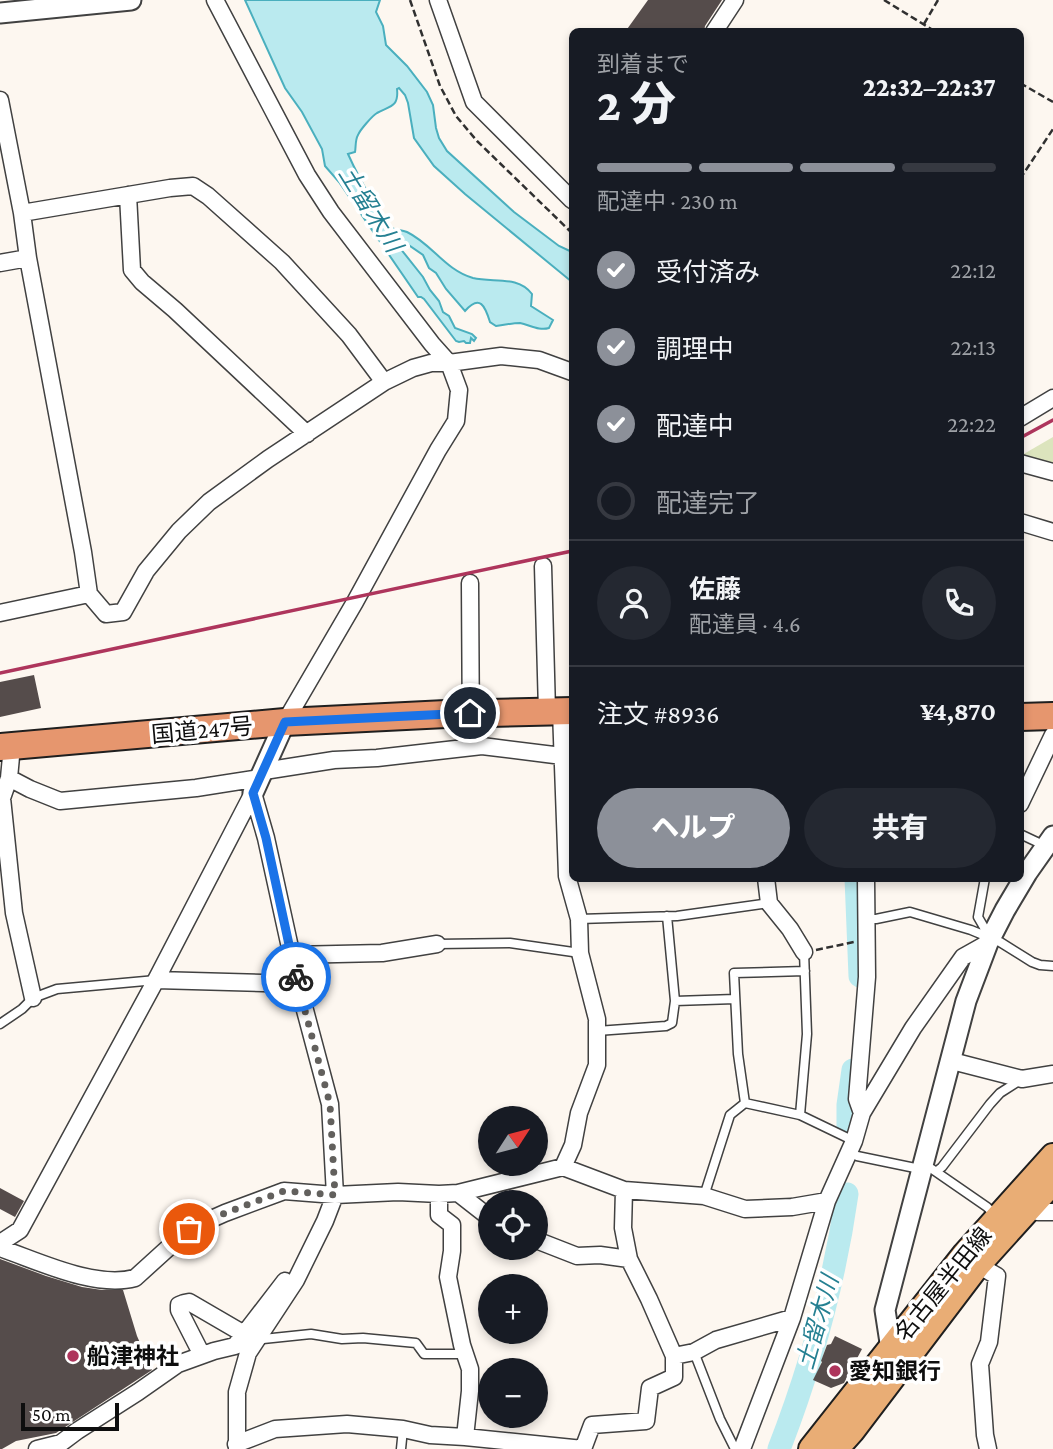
<!DOCTYPE html>
<html lang="ja">
<meta charset="utf-8">
<style>
body{margin:0;font-family:"Crimson Pro","Noto Sans JP",serif;background:#242831;color:#f1f3f6;height:100vh;display:flex;flex-direction:column;font-size:26px;white-space:nowrap}
*{box-sizing:border-box;margin:0}
p{font-size:23px;color:#9ea1a6}
.icon{flex:none;width:38px;height:38px;fill:none;stroke:currentColor;stroke-width:2;stroke-linecap:round;stroke-linejoin:round}
.map{position:relative;flex:1;overflow:hidden}
.side{position:absolute;left:569px;top:28px;width:455px;height:854px;display:flex;flex-direction:column;background:#171b24;border-radius:10px;box-shadow:0 4px 10px #0003}
.side>*{flex:none}
.needle{width:46px;rotate:54deg}
.tools{position:absolute;left:478px;top:1106px;display:grid;gap:14px}
.tools a{display:grid;place-items:center;width:70px;height:70px;border-radius:50%;background:#171b24;box-shadow:0 4px 10px #0003;font-size:35px}
.scale{position:absolute;left:21px;bottom:18px;width:98px;box-sizing:border-box;padding-left:7px;border:4px solid #0e0e0e;border-top:0;font-size:19px;line-height:24px;white-space:nowrap;color:#0e0e0e;-webkit-text-stroke:5px #fff;paint-order:stroke}
.pin{position:absolute;display:grid;place-items:center;width:60px;height:60px;color:#fff;margin:-30px;border:4px solid #fff;border-radius:50%;box-shadow:0 2px 7px #0007}
.courier{position:absolute;display:grid;place-items:center;width:70px;height:70px;margin:-35px;border:5px solid #1a73e8;border-radius:50%;background:#fff;color:#222;box-shadow:0 2px 9px #0007}
.head em{font-style:normal;font-weight:800}
.head div{display:flex;flex-direction:column-reverse}
.head{display:flex;align-items:center;justify-content:space-between;height:119px;padding:0 28px}
h1{font-size:46px;font-weight:800;line-height:52px}
.bar{display:grid;grid-template-columns:repeat(4,1fr);gap:10px 7px;align-content:center;height:84px;padding:0 28px}
.bar i{height:9px;border-radius:5px;background:#363941}
.bar .active{background:#8c9099}
.bar p{grid-column:span 4}
.line{display:flex;align-items:center;gap:18px;padding:0 28px;border-top:2px solid #363941}
.line div{flex:1}
.round{display:grid;place-items:center;flex:none;width:74px;height:74px;border-radius:37px;background:#242831}
ol{padding:0 28px;list-style:none}
li{display:flex;align-items:center;gap:21px;height:77px}
li p{margin-inline-start:auto}
li .icon{padding:7px;border-radius:50%;background:#8c9099;color:#fff;stroke-width:4}
li:last-child{color:#9ea1a6}
li i{width:38px;height:38px;border:4px solid #363941;border-radius:50%}
.button{display:flex;gap:14px;margin-top:auto;padding:14px 28px}
.button a{flex:1;height:80px;border-radius:42px;background:#8c9099;color:#fff;font-size:28px;font-weight:800;line-height:80px;text-align:center}
.button a+a{background:#242831;color:#f1f3f6}
.map>svg:first-child{display:block}
.green{fill:#dce4bd}
.water{fill:#baeaef;stroke:#4aafbe;stroke-width:2}
.lines{fill:none;stroke-linecap:round;stroke-linejoin:round}
.river{stroke:#baeaef;stroke-width:23}
.building{fill:#554c4b}
.service-casing{stroke:#414141;stroke-width:11}
.minor-casing{stroke:#414141;stroke-width:19}
.tertiary-casing{stroke:#414141;stroke-width:23}
.primary-casing{stroke:#1f1f1f;stroke-width:28}
.trunk-casing{stroke:#1f1f1f;stroke-width:30}
.path{stroke:#303030;stroke-width:2.5;stroke-dasharray:7 3.5;stroke-linecap:butt}
.service{stroke:#fff;stroke-width:8}
.minor{stroke:#fff;stroke-width:16}
.tertiary{stroke:#fff;stroke-width:19}
.primary{stroke:#e9ad75;stroke-width:24}
.trunk{stroke:#e6966e;stroke-width:26}
.rail{stroke:#ae355c;stroke-width:3.5}
.done{stroke:#62605d;stroke-width:7;stroke-dasharray:0 12.6}
.route{stroke:#1a73e8;stroke-width:9}
.poi-dot{fill:#ae355c;stroke:#fff;stroke-width:2.5}
.labels{text-anchor:middle;dominant-baseline:central;stroke-width:7;stroke-linejoin:round;paint-order:stroke}
.street-label{font-size:23px;fill:#0e0e0e;stroke:#fff}
.poi-label{font-size:23px;font-weight:bold;fill:#0e0e0e;stroke:#fff;text-anchor:start}
.water-label{font-size:24px;font-style:italic;fill:#258092;stroke:#fff}
</style>
<div class="map">
<svg width="1053" height="1449" viewBox="0 0 1053 1449">
<rect width="100%" height="100%" fill="#fdf7f0"/>
<path class="green" d="M1053,437v29l-31,-11z"/>
<path class="water" d="M245,0h135l-4,12 7,14 3,19 21,21 20,26 6,13 3,23 3,10 8,13 67,61 45,34 13,6v30l-107,-88 -31,-28 -20,-28 -6,-35 -3,-8 -6,-7 -2,1c2,18 -7,17 -20,24 -5,3 -17,17 -19,22 -3,5 -2,12 -3,17l-7,2c8,18 18,36 28,53 3,6 6,13 11,18 6,6 13,4 20,7 25,12 38,38 66,46 20,5 45,-3 59,16l-1,12 22,14 -4,8c-10,3 -19,-3 -29,-5 -8,0 -16,2 -24,3l-6,-4c-5,-16 -10,-28 -25,-11l-19,-22 -10,-16 -7,-5 -6,-13 -16,-11 -7,-2 -1,2 1,4 23,29 7,13 9,11 4,11 6,4 6,12 17,6 4,4 -2,3 -3,-3 -1,5h-4l-2,-2 -5,1 -3,-1 -32,-42 -3,-2h-3l-79,-115 -14,-16 -3,-17 -20,-37 -17,-24z"/>
<g class="lines">
<path class="river" d="M856,878l4,98
M848,1129v-24l5,-35
M779,1449c31,-80 56,-170 68,-255"/>
</g>
<path class="building" d="M648,0h74l-17,26 -1,6h-79z
M34,675l7,33 -41,9v-35z
M0,1188l24,13 -9,16 -15,-8z
M0,1259l46,17 36,11 20,3h21l14,46 15,34 -96,63 -40,8 -14,8h-2z
M835,1336l27,13 -18,34 -13,5 -18,-8 9,-18 -1,-1 6,-16 4,-1z"/>
<g class="lines">
<g class="service-casing">
<path id="service" d="M1020,834l17,8 7,6
M985,878l-7,39 11,19
M579,919l98,-3 92,-13
M867,919h9l34,-7 61,18 29,12 32,20 8,3 13,1
M437,944l73,-1 70,10
M675,1001l60,-2
M0,1024l22,-15 11,-11 24,-9 99,-9
M597,1031l69,-5 6,-3 3,-22 -8,-85
M745,1103l-7,-49 -4,-81 71,-2
M800,1115l54,26
M849,1152l8,4 63,13
M932,1169l55,38 8,8
M937,1171l5,-4 48,-63 10,-11 22,-14
M704,1196l26,-81 15,-12 55,12 7,-81 -3,-82
M259,1337l4,2 48,-5 31,5 21,-1 53,5 8,11h36l5,-2
M694,1352l26,67 15,30
M401,1449l2,-20"/>
</g>
<g class="minor-casing">
<path id="minor" d="M215,0l92,175 24,37 101,132 17,19 10,27 -3,31 -18,29 -83,152 -70,120
M438,0l36,102 98,98
M714,32l21,-32
M0,100l22,113 6,45 55,294 6,42 17,20 17,-2 23,-41 33,-40 30,-29 59,-43 116,-77 29,-14 18,-5h18l52,-7 38,4 33,12
M128,195l4,75 10,12 33,28 132,124
M22,213l148,-25 23,-2 15,10 74,66 67,73 35,47
M0,263l28,-5
M1020,418l33,-20
M1020,463l33,9
M1020,522l33,10
M543,566l4,145
M470,583l1,164
M0,613l89,-19
M561,711l6,165 12,43 1,34 17,66v46l-18,48 -6,32 -10,22
M12,746l-3,32 -7,20 12,115 19,85
M264,771l70,-11 43,-2 105,-12 88,11
M9,778l21,11 30,12 136,-13 64,-10
M1020,804l33,-69
M766,878l3,25 21,26 14,23
M292,955l90,-2 55,-9
M156,980l142,4
M952,1061l70,18 31,-5
M862,1113l-5,-14 10,-122 -1,-99
M624,1190l-1,38 6,31
M458,1193l32,25
M1028,1209l10,3h15
M536,1240l41,16 23,-1 29,4 20,40 25,57 20,-4 22,-12 76,-22
M0,1243l20,-13 136,-250 97,-187
M0,1248c38,13 95,41 135,30l54,-49 36,-16 59,-22 51,4 63,-3 41,2 19,-1 105,-26 61,23 80,6 41,13 47,-2 35,-6
M978,1265l19,11 -8,66 -9,22 5,71 3,14
M202,1355l-23,-45v-5l5,-2 5,-1 55,32
M465,1437l118,12 9,-24 54,-4 4,-33 24,-11v-21
M236,1444l39,-15 72,-5 56,5 27,6 35,2 5,-46v-22l-8,-24 -14,-68 4,-26v-26l-13,-10v-21
M37,1449l24,-6 16,-12 61,-39 40,-28 36,-13 21,-5 50,-65
M237,1449v-57l11,-39 48,-73 29,-59 10,-26 -5,-91 -32,-120 -32,-146 -13,-45
M742,1449l50,-131 35,-117 27,-60 8,-28 51,-85 50,-71 25,-14"/>
</g>
<g class="tertiary-casing">
<path id="tertiary" d="M0,13l131,-13
M253,793l32,-71
M891,1349l-6,-39 81,-309 22,-58 17,-33 22,-37 26,-37"/>
</g>
<g class="primary-casing">
<path id="primary" d="M811,1449l154,-195 88,-98
M836,1449l16,-18 126,-166 75,-83"/>
</g>
<g class="trunk-casing">
<path id="trunk" d="M1020,717l33,-1
M0,747l285,-25 161,-8 126,-3"/>
</g>
<path class="path" d="M410,0l30,86 16,30 21,25 95,92
M884,0l52,32
M924,24l14,-24
M1020,83l33,19
M1020,179l33,-50
M816,950l38,-8"/>
<use href="#service" class="service"/>
<use href="#minor" class="minor"/>
<use href="#tertiary" class="tertiary"/>
<use href="#primary" class="primary"/>
<use href="#trunk" class="trunk"/>
<path class="rail" d="M1020,438l33,-18
M0,673l572,-122"/>
</g>
<g class="lines">
<path class="done" d="M189,1229l36,-16 59,-22 51,4 -5,-91 -34,-127"/>
<path class="route" d="M296,977l-30,-139 -13,-45 32,-71 185,-9"/>
</g>
<g class="poi-dot">
<circle cx="73" cy="1356" r="7"/>
<circle cx="835" cy="1371" r="7"/>
</g>
<g class="labels">
<g class="street-label">
<text transform="translate(202 730) rotate(-5)">国道247号</text>
<text transform="translate(943 1284) rotate(-51)">名古屋半田線</text>
</g>
<g class="poi-label">
<text x="87" y="1356">船津神社</text>
<text x="849" y="1371">愛知銀行</text>
</g>
<g class="water-label">
<text transform="translate(371 209) rotate(58)">土留木川</text>
<text transform="translate(817 1322) rotate(-74)">土留木川</text>
</g>
</g>
</svg>
<div class="tools">
<a><svg class="needle" viewBox="-14 -14 28 28"><path d="M0-13l5 13h-10z" fill="#e53935"/><path d="M0 13l5-13h-10z" fill="#9ea1a6"/></svg></a>
<a><svg class="icon" aria-label="locate" viewBox="0 0 24 24"><circle cx="12" cy="12" r="6"/><path d="M12 2v4M12 18v4M2 12h4M18 12h4"/></svg></a>
<a>+</a>
<a>−</a>
</div>
<div class="scale">50 m</div>
<div class="pin" style="left:189px;top:1229px;background:#ea580c"><svg class="icon" aria-label="bag" viewBox="0 0 24 24"><path d="M5 8h14l-1 12H6zM9 8a3 3 0 0 1 6 0"/></svg></div>
<div class="pin" style="left:470px;top:713px;background:#1f2937"><svg class="icon" aria-label="home" viewBox="0 0 24 24"><path d="M3 11l9-7 9 7M6 9v11h12V9"/></svg></div>
<div class="courier" style="left:296px;top:977px"><svg class="icon" aria-label="bike" viewBox="0 0 24 24"><circle cx="6" cy="16" r="4"/><circle cx="18" cy="16" r="4"/><path d="M6 16l4-8h5l3 8M10 8l3 8H6M13 5h3"/></svg></div>
<section class="side">
<div class="head"><div><h1>2 分</h1><p>到着まで</p></div><em>22:32–22:37</em></div>
<div class="bar"><i class="active"></i><i class="active"></i><i class="active"></i><i></i><p>配達中 · 230 m</p></div>
<ol>
<li><svg class="icon" aria-label="check" viewBox="0 0 24 24"><path d="M5 12l5 5 9-10"/></svg>受付済み<p>22:12</p></li>
<li><svg class="icon" aria-label="check" viewBox="0 0 24 24"><path d="M5 12l5 5 9-10"/></svg>調理中<p>22:13</p></li>
<li><svg class="icon" aria-label="check" viewBox="0 0 24 24"><path d="M5 12l5 5 9-10"/></svg>配達中<p>22:22</p></li>
<li><i></i>配達完了</li>
</ol>
<div class="line" style="height:126px"><a class="round"><svg class="icon" aria-label="person" viewBox="0 0 24 24"><circle cx="12" cy="8" r="4"/><path d="M4 21q1-7 8-7t8 7"/></svg></a><div><b>佐藤</b><p>配達員 · 4.6</p></div><a class="round"><svg class="icon" aria-label="phone" viewBox="0 0 24 24"><path d="M5 4h4l2 5-3 2q2 4 5 5l2-3 5 2v4C11 20 4 13 5 4z"/></svg></a></div>
<div class="line" style="height:91px"><div>注文 #8936</div><b>¥4,870</b></div>
<div class="button"><a>ヘルプ</a><a>共有</a></div>
</section>
</div>
